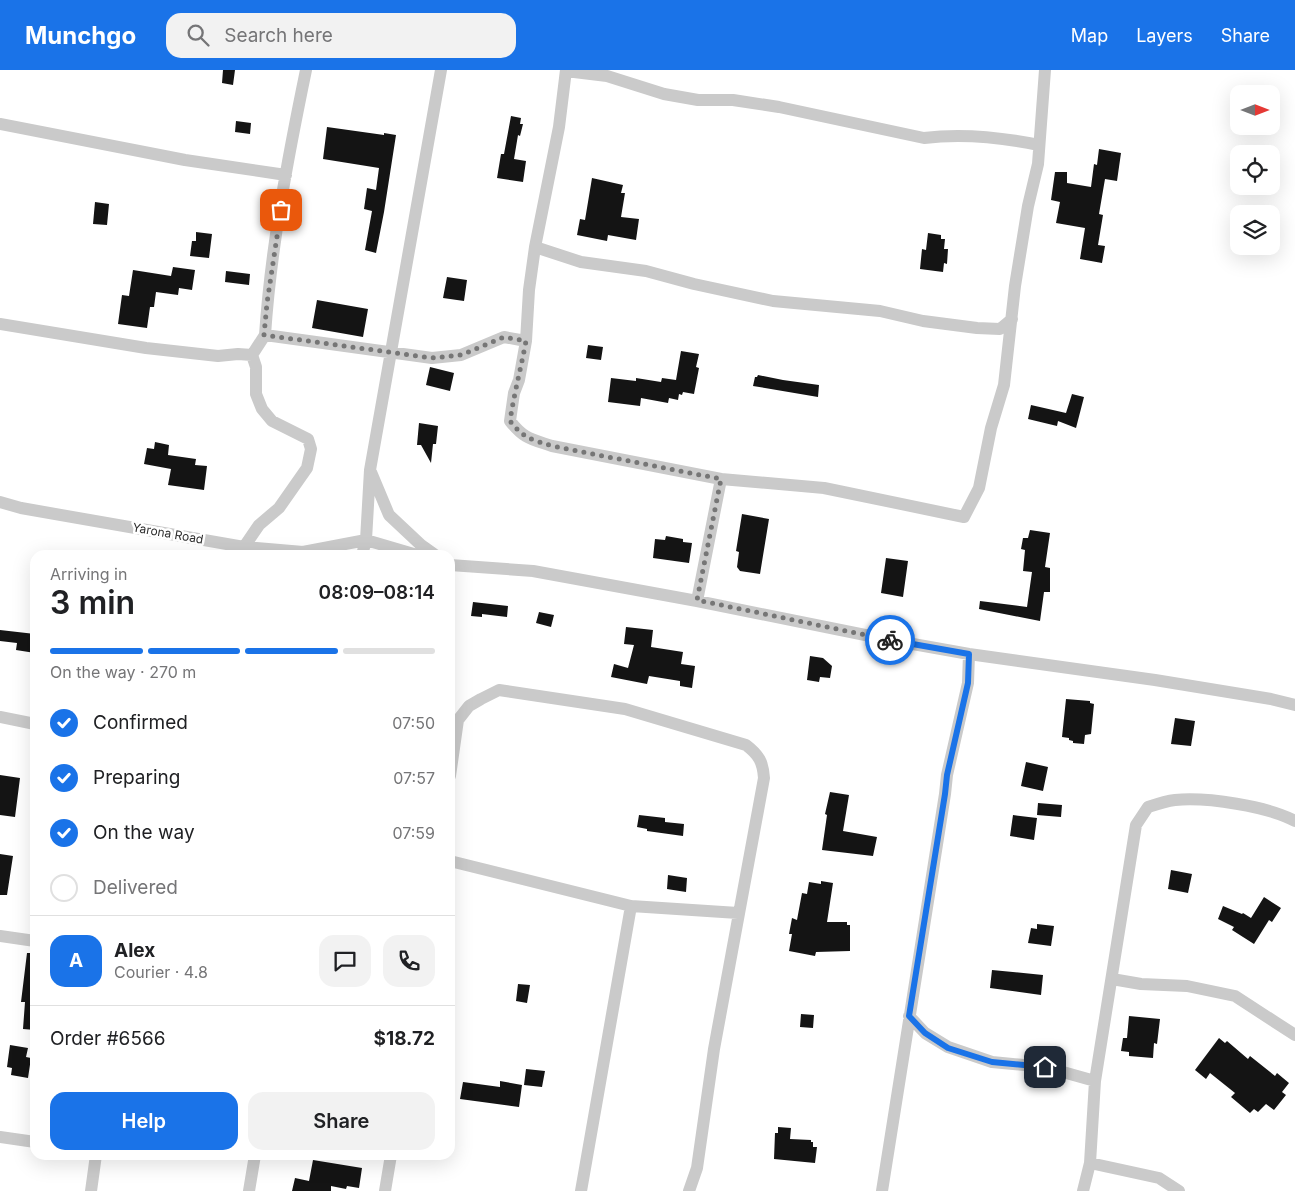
<!DOCTYPE html>
<meta charset="utf-8">
<style>
body{margin:0;font-family:Inter,sans-serif;background:#f2f2f2;color:#202124;height:100vh;display:flex;flex-direction:column;font-size:19px;white-space:nowrap}
*{box-sizing:border-box;margin:0}
p{font-size:16px;color:#757577}
.icon{flex:none;width:28px;height:28px;fill:none;stroke:currentColor;stroke-width:2;stroke-linecap:round;stroke-linejoin:round}
.map{position:relative;flex:1;overflow:hidden}
.details{position:absolute;left:30px;top:480px;width:425px;height:610px;display:flex;flex-direction:column;background:#fff;border-radius:15px;box-shadow:0 5px 20px #0002}
.details>*{flex:none}
.needle{width:32px;rotate:90deg}
.buttons{position:absolute;left:1230px;top:15px;display:grid;gap:10px}
.buttons a{display:grid;place-items:center;width:50px;height:50px;border-radius:10px;background:#fff;box-shadow:0 5px 20px #0002;font-size:25px}
.pin{position:absolute;display:grid;place-items:center;width:42px;height:42px;color:#fff;margin:-21px;border-radius:10px;box-shadow:0 2px 8px #0006}
.courier{position:absolute;display:grid;place-items:center;width:50px;height:50px;margin:-25px;border:4px solid #1a73e8;border-radius:50%;background:#fff;color:#222;box-shadow:0 1px 6px #0007}
.headline em{font-style:normal;font-weight:600}
.headline div{display:flex;flex-direction:column-reverse}
.headline{display:flex;align-items:center;justify-content:space-between;height:85px;padding:0 20px}
h1{font-size:32px;font-weight:600;line-height:38px}
.bar{display:grid;grid-template-columns:repeat(4,1fr);gap:8px 5px;align-content:center;height:60px;padding:0 20px}
.bar i{height:6px;border-radius:4px;background:#e0e0e0}
.bar .current{background:#1a73e8}
.bar p{grid-column:span 4}
.line{display:flex;align-items:center;gap:12px;padding:0 20px;border-top:1px solid #e0e0e0}
.line div{flex:1}
.round{display:grid;place-items:center;flex:none;width:52px;height:52px;border-radius:15px;background:#f2f2f2}
ol{padding:0 20px;list-style:none}
li{display:flex;align-items:center;gap:15px;height:55px}
li p{margin-inline-start:auto}
li .icon{padding:5px;border-radius:50%;background:#1a73e8;color:#fff;stroke-width:4}
li:last-child{color:#757577}
li i{width:28px;height:28px;border:2px solid #e0e0e0;border-radius:50%}
.action{display:flex;gap:10px;margin-top:auto;padding:10px 20px}
.action a{flex:1;height:58px;border-radius:15px;background:#1a73e8;color:#fff;font-size:20px;font-weight:600;line-height:58px;text-align:center}
.action a+a{background:#f2f2f2;color:#202124}
header{display:flex;align-items:center;gap:30px;box-sizing:border-box;height:70px;padding:0 25px;background:#1a73e8;color:#fff}
header strong{font-size:24px}
nav{display:flex;gap:28px;margin-inline-start:auto;font-size:18px}
.search{width:350px;height:45px;background:#f2f2f2;display:flex;align-items:center;gap:12px;box-sizing:border-box;padding:0 18px;border-radius:15px;color:#757577;font-size:19px}
.map>svg:first-child{display:block}
.building{fill:#141414}
.lines{fill:none;stroke-linecap:round;stroke-linejoin:round}
.street{stroke:#cacaca;stroke-width:12}
.done{stroke:#767676;stroke-width:5;stroke-dasharray:0 9}
.route{stroke:#1a73e8;stroke-width:6}
.labels{text-anchor:middle;dominant-baseline:central;stroke-width:5;stroke-linejoin:round;paint-order:stroke}
.street-label{font-size:12px;fill:#2d2d2d;stroke:#fff}
</style>
<header>
<strong>Munchgo</strong>
<div class="search"><svg class="icon" aria-label="search" viewBox="0 0 24 24"><circle cx="10" cy="10" r="6"/><path d="M15 15l6 6"/></svg>Search here</div>
<nav><a>Map</a><a>Layers</a><a>Share</a></nav>
</header>
<div class="map">
<svg width="1295" height="1121" viewBox="0 0 1295 1121">
<rect width="100%" height="100%" fill="#fff"/>
<path class="building" d="M223,0h12l-2,15 -11,-2z
M511,46l10,2 -1,6h3l-3,12 -2,-1 -4,24 12,2 -3,21 -26,-4 4,-24h3z
M236,51l15,2 -1,11 -15,-2z
M327,57l57,8v-2l12,2 -12,77 -8,41 -11,-3 7,-39 -8,-2 3,-21 9,2 3,-22 -56,-9z
M1099,79l22,4 -4,28 -12,-2 -6,35 4,1 -5,30 7,1 -3,17 -22,-4 5,-31 -29,-5 4,-21 -9,-2 4,-28h12v11l24,4 3,-23 3,1z
M592,108l31,7 -2,8h4l-4,24 18,2 -3,21 -28,-5 -1,6 -30,-6 3,-16 5,1z
M95,132l14,2 -2,21 -14,-1z
M196,162l16,2 -3,24 -19,-2 2,-15h4z
M928,163l13,2v4h4l-1,10h4l-1,15 -3,-1 -1,9 -23,-3 2,-20 4,1z
M173,197l22,3 -3,20 -13,-2 -1,7 -22,-3 -2,15h-4l-3,21 -29,-4 4,-29 7,1 4,-26 38,6z
M226,201l24,3 -1,11 -24,-3z
M447,207l20,3 -3,21 -21,-3z
M317,230l51,9 -5,28 -51,-9z
M588,275l15,2 -2,13 -15,-2z
M681,281l18,3 -3,13 3,1 -5,26 -11,-2 -1,3 -3,-1 -1,6 -9,-2 -1,5 -27,-5 -1,8 -32,-4 3,-24 25,3v-3l25,4 1,-4 14,2z
M430,297l24,6 -4,18 -24,-6z
M758,305l25,5 36,5 -1,12 -65,-11 2,-9h2z
M1072,324l12,3 -8,31 -18,-7 -1,5 -29,-7 3,-14 35,8z
M419,353l19,3 -2,18h-3l-2,19 -10,-18h-4z
M155,372l14,3 -1,10 28,4 -1,6 12,1 -3,24 -36,-5 3,-16 -27,-5 3,-16 7,1z
M742,444l27,5 -9,55 -20,-3 -3,-4 2,-15 -3,-1z
M1030,460l20,3 -5,34 5,1v24h-6l-4,29 -61,-12 1,-8 47,6 5,-35 -9,-1 2,-21 -4,-1 2,-11h5z
M666,466l17,3v3l9,1 -3,20 -36,-5 2,-19 10,1z
M886,488l22,3 -5,36 -22,-4z
M473,532l35,4 -1,11 -25,-3v3l-11,-1z
M539,542l15,3 -3,12 -15,-4z
M626,557l27,3 -2,17 32,5 -2,12 14,2 -3,22 -12,-2v-5l-31,-5 -2,8 -36,-7 3,-13 14,4 6,-23 -10,-1z
M0,560l35,4v19l-19,-3 1,-7 -17,-2z
M810,586l13,2 9,8 -2,12 -10,-1 -1,5 -12,-2z
M1066,629l24,2v2l4,1 -3,30 -6,1 -1,9 -11,-1v-2l-4,-1v-2l-7,-1z
M1175,648l20,3 -4,25 -20,-2z
M1026,692l22,5 -5,24 -22,-5z
M0,705l20,3 -5,39 -15,-2z
M830,722l19,3 -6,36 34,6 -4,19 -51,-6 5,-35 -2,-1z
M1038,733l24,2 -1,12 -24,-2z
M639,745l26,3v4l19,2 -1,12 -36,-5v-2l-10,-2z
M1013,745l24,3 -3,22 -24,-4z
M0,784l13,2 -6,39h-7z
M1171,800l21,4 -4,19 -20,-4z
M668,805l19,3 -1,14 -19,-3z
M821,811l12,2 -6,39h20v3h3v26l-34,1 -1,4 -26,-5 3,-17h-3l3,-16 5,2 5,-27 5,1 2,-12 12,2z
M1264,827l17,11 -9,14 -3,-2 -15,24 -22,-14 2,-3 -16,-8 5,-13 19,8 1,-1 8,5z
M1037,854l17,2 -3,20 -23,-3 3,-15 6,1z
M27,883h8v77l-12,-1 2,-27h-4z
M992,900l51,5 -2,20 -51,-7z
M518,914l12,1 -3,18 -11,-2z
M801,944l13,1 -1,13 -13,-1z
M1129,946l31,3 -3,25 -3,-1 -1,15 -24,-2v-4l-8,-1 2,-13h4z
M1219,968l6,5 2,-2 21,18 2,-3 25,20 2,-3 12,10 -7,9 4,3 -12,15 -8,-6 -8,8 -4,-3 -4,4 -19,-16 4,-4 -25,-20 -4,6 -11,-9z
M10,975l18,3 -2,9 5,1 -3,20 -17,-3 1,-7 -5,-1z
M526,999l19,2 -3,16 -18,-2z
M500,1011l22,4 -3,22 -59,-8 3,-17 37,5z
M778,1057l13,1 -1,11 21,1v2h2v5h4l-2,16 -41,-4 1,-26h3z
M313,1090l49,8 -3,20 -12,-2 -1,3 -15,-3v5h-39l3,-13 14,3z"/>
<g class="lines">
<path class="street" d="M306,0c-18,87 -35,176 -41,265l167,23 29,-3 43,-18 22,4
M566,0l-7,57 -24,120 -6,43 -3,51 -7,39 -5,13 -4,28c14,18 21,18 42,25l169,33 103,9 140,29 15,-29 12,-60 13,-43 11,-99 13,-80 10,-42 7,-94
M566,1l41,5 57,18 34,6h35l46,7 145,31c39,-5 76,-1 115,7
M0,54l185,36 101,15
M535,177l46,15 65,9 48,13 79,17 107,10 43,10 54,7 23,1 12,-10
M0,254l146,24 72,8 20,-2 14,1 13,-20
M371,402l18,43 32,30 14,10
M0,432l21,6 223,39 59,5 63,-12 51,15
M244,477l15,-22 20,-17 28,-40 4,-19 -3,-10 -36,-18 -10,-12 -6,-15v-27l-4,-12
M362,485l4,-15 4,-70 71,-400
M450,495l83,6 164,30 188,38 84,15 186,26 116,19 24,6
M697,531l24,-122
M0,647l35,7
M450,706l8,-56 11,-14 12,-7 18,-9 126,19 121,36c13,10 17,17 18,33l-50,271 -17,119 -8,23
M450,791l181,45 107,7
M0,866l35,5
M1112,909l29,5 46,2 48,10 60,39
M909,946l16,17 23,14 44,15 53,5 50,14
M0,1067l35,5
M1090,1093l69,15 20,13
M91,1121l5,-36
M249,1121l6,-36
M385,1121l6,-36
M581,1121l50,-285
M882,1121l63,-397 2,-19 21,-92 1,-29
M1083,1121l7,-28 5,-82 41,-256 12,-18c9,-3 18,-6 27,-7 32,-3 92,6 120,21"/>
</g>
<g class="lines">
<path class="done" d="M281,140l-14,93 -3,32 168,23 29,-3 43,-18 22,4c-5,27 -12,53 -16,80 14,18 21,18 42,25l169,33 -24,121 193,40"/>
<path class="route" d="M890,570l79,14 -1,29 -21,92 -2,19 -36,222 16,17 23,15 44,14 53,5"/>
</g>
<g class="labels">
<g class="street-label">
<text transform="translate(168 463) rotate(10)">Yarona Road</text>
</g>
</g>
</svg>
<div class="buttons">
<a><svg class="needle" viewBox="-14 -14 28 28"><path d="M0-13l5 13h-10z" fill="#e53935"/><path d="M0 13l5-13h-10z" fill="#757577"/></svg></a>
<a><svg class="icon" aria-label="locate" viewBox="0 0 24 24"><circle cx="12" cy="12" r="6"/><path d="M12 2v4M12 18v4M2 12h4M18 12h4"/></svg></a>
<a><svg class="icon" aria-label="layers" viewBox="0 0 24 24"><path d="M12 4l9 5-9 5-9-5zM3 14l9 5 9-5"/></svg></a>
</div>
<div class="pin" style="left:281px;top:140px;background:#ea580c"><svg class="icon" aria-label="bag" viewBox="0 0 24 24"><path d="M5 8h14l-1 12H6zM9 8a3 3 0 0 1 6 0"/></svg></div>
<div class="pin" style="left:1045px;top:997px;background:#1f2937"><svg class="icon" aria-label="home" viewBox="0 0 24 24"><path d="M3 11l9-7 9 7M6 9v11h12V9"/></svg></div>
<div class="courier" style="left:890px;top:570px"><svg class="icon" aria-label="bike" viewBox="0 0 24 24"><circle cx="6" cy="16" r="4"/><circle cx="18" cy="16" r="4"/><path d="M6 16l4-8h5l3 8M10 8l3 8H6M13 5h3"/></svg></div>
<section class="details">
<div class="headline"><div><h1>3 min</h1><p>Arriving in</p></div><em>08:09–08:14</em></div>
<div class="bar"><i class="current"></i><i class="current"></i><i class="current"></i><i></i><p>On the way · 270 m</p></div>
<ol>
<li><svg class="icon" aria-label="check" viewBox="0 0 24 24"><path d="M5 12l5 5 9-10"/></svg>Confirmed<p>07:50</p></li>
<li><svg class="icon" aria-label="check" viewBox="0 0 24 24"><path d="M5 12l5 5 9-10"/></svg>Preparing<p>07:57</p></li>
<li><svg class="icon" aria-label="check" viewBox="0 0 24 24"><path d="M5 12l5 5 9-10"/></svg>On the way<p>07:59</p></li>
<li><i></i>Delivered</li>
</ol>
<div class="line" style="height:90px"><b class="round" style="background:#1a73e8;color:#fff">A</b><div><b>Alex</b><p>Courier · 4.8</p></div><a class="round"><svg class="icon" aria-label="chat" viewBox="0 0 24 24"><path d="M4 5h16v11H9l-5 4z"/></svg></a><a class="round"><svg class="icon" aria-label="phone" viewBox="0 0 24 24"><path d="M5 4h4l2 5-3 2q2 4 5 5l2-3 5 2v4C11 20 4 13 5 4z"/></svg></a></div>
<div class="line" style="height:65px"><div>Order #6566</div><b>$18.72</b></div>
<div class="action"><a>Help</a><a>Share</a></div>
</section>
</div>
